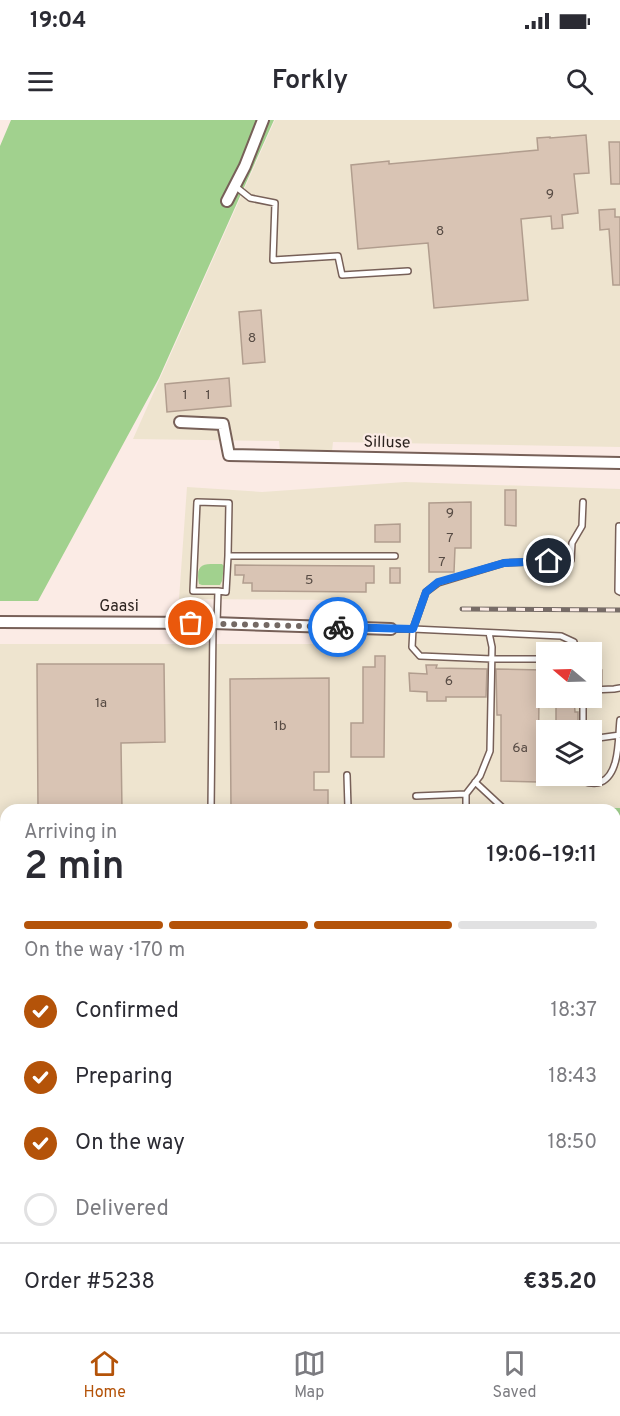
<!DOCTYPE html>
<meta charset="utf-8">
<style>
body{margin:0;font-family:Overpass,sans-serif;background:#f7f7f7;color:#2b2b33;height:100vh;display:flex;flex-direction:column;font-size:22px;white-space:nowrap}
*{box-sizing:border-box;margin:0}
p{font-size:20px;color:#7c7c81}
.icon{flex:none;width:33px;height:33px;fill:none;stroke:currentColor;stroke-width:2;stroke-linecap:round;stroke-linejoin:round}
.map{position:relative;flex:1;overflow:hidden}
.panel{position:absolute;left:0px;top:684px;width:621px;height:528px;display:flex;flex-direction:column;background:#fff;border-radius:18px 18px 0 0;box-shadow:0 3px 15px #0003}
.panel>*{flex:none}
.needle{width:39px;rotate:289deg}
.controls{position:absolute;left:536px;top:522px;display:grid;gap:12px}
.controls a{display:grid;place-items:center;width:66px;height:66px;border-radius:0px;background:#fff;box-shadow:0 3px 15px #0003;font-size:30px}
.pin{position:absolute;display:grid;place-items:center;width:51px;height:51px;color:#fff;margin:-26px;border:3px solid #fff;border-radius:50%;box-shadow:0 2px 6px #0007}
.courier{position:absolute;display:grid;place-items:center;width:60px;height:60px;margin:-30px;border:4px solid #1a73e8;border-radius:50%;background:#fff;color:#222;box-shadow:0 2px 8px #0007}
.summary em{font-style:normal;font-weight:600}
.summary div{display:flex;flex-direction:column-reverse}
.summary{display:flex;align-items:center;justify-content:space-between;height:102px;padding:0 24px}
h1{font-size:39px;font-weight:600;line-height:45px}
.bar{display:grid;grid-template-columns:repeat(4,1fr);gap:9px 6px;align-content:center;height:72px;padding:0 24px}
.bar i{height:8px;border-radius:4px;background:#e1e1e2}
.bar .on{background:#b45309}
.bar p{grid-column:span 4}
.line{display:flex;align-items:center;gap:15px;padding:0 24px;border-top:2px solid #e1e1e2}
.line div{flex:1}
ol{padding:0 24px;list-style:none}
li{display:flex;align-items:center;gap:18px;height:66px}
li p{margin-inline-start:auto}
li .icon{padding:6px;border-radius:50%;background:#b45309;color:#fff;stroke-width:4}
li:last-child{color:#7c7c81}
li i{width:33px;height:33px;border:3px solid #e1e1e2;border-radius:50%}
.status{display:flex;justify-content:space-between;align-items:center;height:42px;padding:0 30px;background:#fff;direction:ltr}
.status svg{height:16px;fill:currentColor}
header{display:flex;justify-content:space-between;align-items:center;height:78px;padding:0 24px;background:#fff;font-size:27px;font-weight:600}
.tabs{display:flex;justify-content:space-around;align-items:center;height:84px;border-top:2px solid #e1e1e2;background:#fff;font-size:16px;color:#7c7c81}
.tabs a{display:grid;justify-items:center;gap:3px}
.tabs .on{color:#b45309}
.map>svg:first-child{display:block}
.built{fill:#fbdfd6}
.industrial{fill:#eee4cf;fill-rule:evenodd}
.green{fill:#a1d18e}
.building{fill:#d9c4b4;stroke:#b19d8e;stroke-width:1.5}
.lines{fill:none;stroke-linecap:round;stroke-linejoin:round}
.service-casing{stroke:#776058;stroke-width:8}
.minor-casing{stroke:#776058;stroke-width:14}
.tertiary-casing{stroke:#776058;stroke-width:16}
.path{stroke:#a89b96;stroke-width:1.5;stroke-dasharray:6 3;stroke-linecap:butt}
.service{stroke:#fff;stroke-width:5}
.minor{stroke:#fff;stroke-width:10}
.tertiary{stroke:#fff;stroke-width:14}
.rail-casing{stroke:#776c67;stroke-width:5}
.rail{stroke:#fbebe5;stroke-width:3;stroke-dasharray:9;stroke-linecap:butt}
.done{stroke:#746964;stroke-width:6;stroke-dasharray:0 10.8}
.route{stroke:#1a73e8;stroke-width:8}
.labels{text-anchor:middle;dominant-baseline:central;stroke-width:4.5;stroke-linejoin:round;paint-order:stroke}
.number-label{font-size:14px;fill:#574b44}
.street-label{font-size:16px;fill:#2c231f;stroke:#fbebe5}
</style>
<div class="status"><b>19:04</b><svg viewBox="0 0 49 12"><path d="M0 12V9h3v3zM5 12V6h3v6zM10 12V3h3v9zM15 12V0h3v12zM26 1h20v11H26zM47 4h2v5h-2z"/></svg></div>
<header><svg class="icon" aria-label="menu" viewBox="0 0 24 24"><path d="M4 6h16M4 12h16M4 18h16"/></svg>Forkly<svg class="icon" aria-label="search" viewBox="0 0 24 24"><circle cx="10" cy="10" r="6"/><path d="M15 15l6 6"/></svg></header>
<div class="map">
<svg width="620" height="1212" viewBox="0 0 620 1212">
<rect width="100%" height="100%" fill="#fbebe5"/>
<path class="built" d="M0,1190h6v16h142l-6,6h-142z"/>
<path class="industrial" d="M275,0h345v327l-287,-5 -1,9h-52l-1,-10 -146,-2z
M405,362l215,7v319h-69v2h-545v126h-6v-292h344l1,-44 -166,-1 8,-112 75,5zM546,532h45v46h-45zM546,610h45v46h-45z
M0,954h6v236h-6z
M615,958h5v254h-6v-6h1z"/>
<path class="green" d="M11,0h263l-115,258 -121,223h-38v-455z
M222,444l2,2 -2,15 -2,4h-18l-3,-1c-4,-22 5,-20 23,-20z
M551,688h69v171h-5v-169h-64z
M0,804h6v52l-6,2z
M0,889h6v68h-6z"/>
<path class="building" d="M586,15l3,38 -15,1 4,39 -16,2 1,13 -11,1 -1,-13 -30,3 7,81 -94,8 -6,-65 -70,6 -7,-84 38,-4v3l149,-14 -1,-12 13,-1v1z
M609,22h11v42h-9z
M615,89v8h5v68h-7l-4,-56 -9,1 -1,-20z
M261,190l4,52 -22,2 -4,-52z
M229,258l2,28 -64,6 -2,-28z
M505,370h11v36l-11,-1z
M471,382v46h-16l-1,24h-25v-69z
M400,404v18h-25v-17z
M235,445l139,1v17h-8v9l-114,-1v-8h-9l1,-8h-9z
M390,448h10v15h-10z
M375,536h10l-1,101h-33v-34h12v-56h12z
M37,544h127l1,78 -44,1 1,67h-84z
M426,545h11l-1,3 51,1 -1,28h-40v4h-19v-9l-17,-1 -1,-18 18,1z
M496,549l47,1v28h-4l-1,84 -37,-1v-66h-4z
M594,550h8v15l-8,-1z
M329,558v94h-15v18h14v20h-97l-1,-131z
M556,578h18l1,14h3v18h-22z"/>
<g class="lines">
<g class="service-casing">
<path id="service" d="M235,66l15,12 25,5 -2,57 65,-4 4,19 66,-4
M619,406l-1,65 2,1
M218,471h-25l4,-89 32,1 -1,53
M217,503l1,-32 8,1 2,-36h167
M391,509h22l148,7 13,6 1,10
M546,539h-54l-72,-3 -8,-9 1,-18 13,-37 12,-9 66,-20 67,-3 1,-17 10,-17 1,-24
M591,570l23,-1 6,-1
M583,578v32
M591,619l29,-4
M347,655l1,33 9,2
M581,656l1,5c6,2 13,4 19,1 19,-8 17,-44 19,-62
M475,662l28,26v2
M466,674l14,-18 10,-25 2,-104 -3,-14
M416,676l50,-2v16
M211,690l2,-187
M0,997h6
M0,1159h6
M0,1201h4
M277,1206l28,6
M221,1212v-6
M326,1212l121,-2 12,2"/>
</g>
<g class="minor-casing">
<path id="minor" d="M227,81l18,-35 18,-46
M180,302l43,2 6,31 391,8
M0,502l213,1 178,6
M263,1212v-6"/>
</g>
<g class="tertiary-casing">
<path id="tertiary" d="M0,863h6
M615,865h5"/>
</g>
<path class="path" d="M0,886h6
M615,889h5"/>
<use href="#service" class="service"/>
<use href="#minor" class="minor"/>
<use href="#tertiary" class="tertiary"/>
<g class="rail-casing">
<path id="rail" d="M462,489l158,1"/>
</g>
<use href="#rail" class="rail"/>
</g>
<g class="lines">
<path class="done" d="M191,503l147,4"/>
<path class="route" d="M338,507l75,2 13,-37 12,-10 66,-19 45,-2"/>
</g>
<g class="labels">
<g class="number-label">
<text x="550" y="74">9</text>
<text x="440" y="111">8</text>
<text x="252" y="218">8</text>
<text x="185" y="275">1</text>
<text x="208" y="275">1</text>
<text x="450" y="393">9</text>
<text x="450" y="418">7</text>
<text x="442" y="442">7</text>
<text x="309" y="460">5</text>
<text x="449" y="561">6</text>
<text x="101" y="583">1a</text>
<text x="280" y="606">1b</text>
<text x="520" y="628">6a</text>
</g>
<g class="street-label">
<text transform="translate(387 323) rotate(1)">Silluse</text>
<text x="119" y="487">Gaasi</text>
</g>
</g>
</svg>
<div class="controls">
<a><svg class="needle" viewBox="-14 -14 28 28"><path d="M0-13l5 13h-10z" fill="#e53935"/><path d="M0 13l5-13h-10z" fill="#7c7c81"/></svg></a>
<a><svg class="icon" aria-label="layers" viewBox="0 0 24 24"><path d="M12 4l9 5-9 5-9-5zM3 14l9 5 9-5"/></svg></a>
</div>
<div class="pin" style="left:191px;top:503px;background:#ea580c"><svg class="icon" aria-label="bag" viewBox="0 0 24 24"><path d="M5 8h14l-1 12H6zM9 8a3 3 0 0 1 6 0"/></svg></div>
<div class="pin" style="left:549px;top:441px;background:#1f2937"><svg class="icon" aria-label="home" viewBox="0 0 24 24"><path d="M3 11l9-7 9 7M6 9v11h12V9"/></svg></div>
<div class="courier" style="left:338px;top:507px"><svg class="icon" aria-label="bike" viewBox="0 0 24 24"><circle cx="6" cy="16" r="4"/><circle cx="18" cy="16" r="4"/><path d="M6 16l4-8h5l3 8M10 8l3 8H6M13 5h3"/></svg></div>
<section class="panel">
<div class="summary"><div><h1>2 min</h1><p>Arriving in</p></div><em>19:06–19:11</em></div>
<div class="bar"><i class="on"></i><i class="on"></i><i class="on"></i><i></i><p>On the way · 170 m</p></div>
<ol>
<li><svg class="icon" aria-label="check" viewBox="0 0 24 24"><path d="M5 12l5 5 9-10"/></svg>Confirmed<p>18:37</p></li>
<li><svg class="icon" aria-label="check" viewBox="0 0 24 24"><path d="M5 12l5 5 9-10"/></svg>Preparing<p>18:43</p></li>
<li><svg class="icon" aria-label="check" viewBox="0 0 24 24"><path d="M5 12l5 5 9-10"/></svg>On the way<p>18:50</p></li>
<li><i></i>Delivered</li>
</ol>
<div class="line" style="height:78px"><div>Order #5238</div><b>€35.20</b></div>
</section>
</div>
<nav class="tabs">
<a class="on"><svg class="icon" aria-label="home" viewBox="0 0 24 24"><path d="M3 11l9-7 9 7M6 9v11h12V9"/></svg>Home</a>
<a><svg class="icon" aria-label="map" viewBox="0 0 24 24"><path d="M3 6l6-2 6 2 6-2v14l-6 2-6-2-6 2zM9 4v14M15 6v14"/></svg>Map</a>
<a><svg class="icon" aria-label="saved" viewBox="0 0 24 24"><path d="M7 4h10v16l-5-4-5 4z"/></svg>Saved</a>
</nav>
